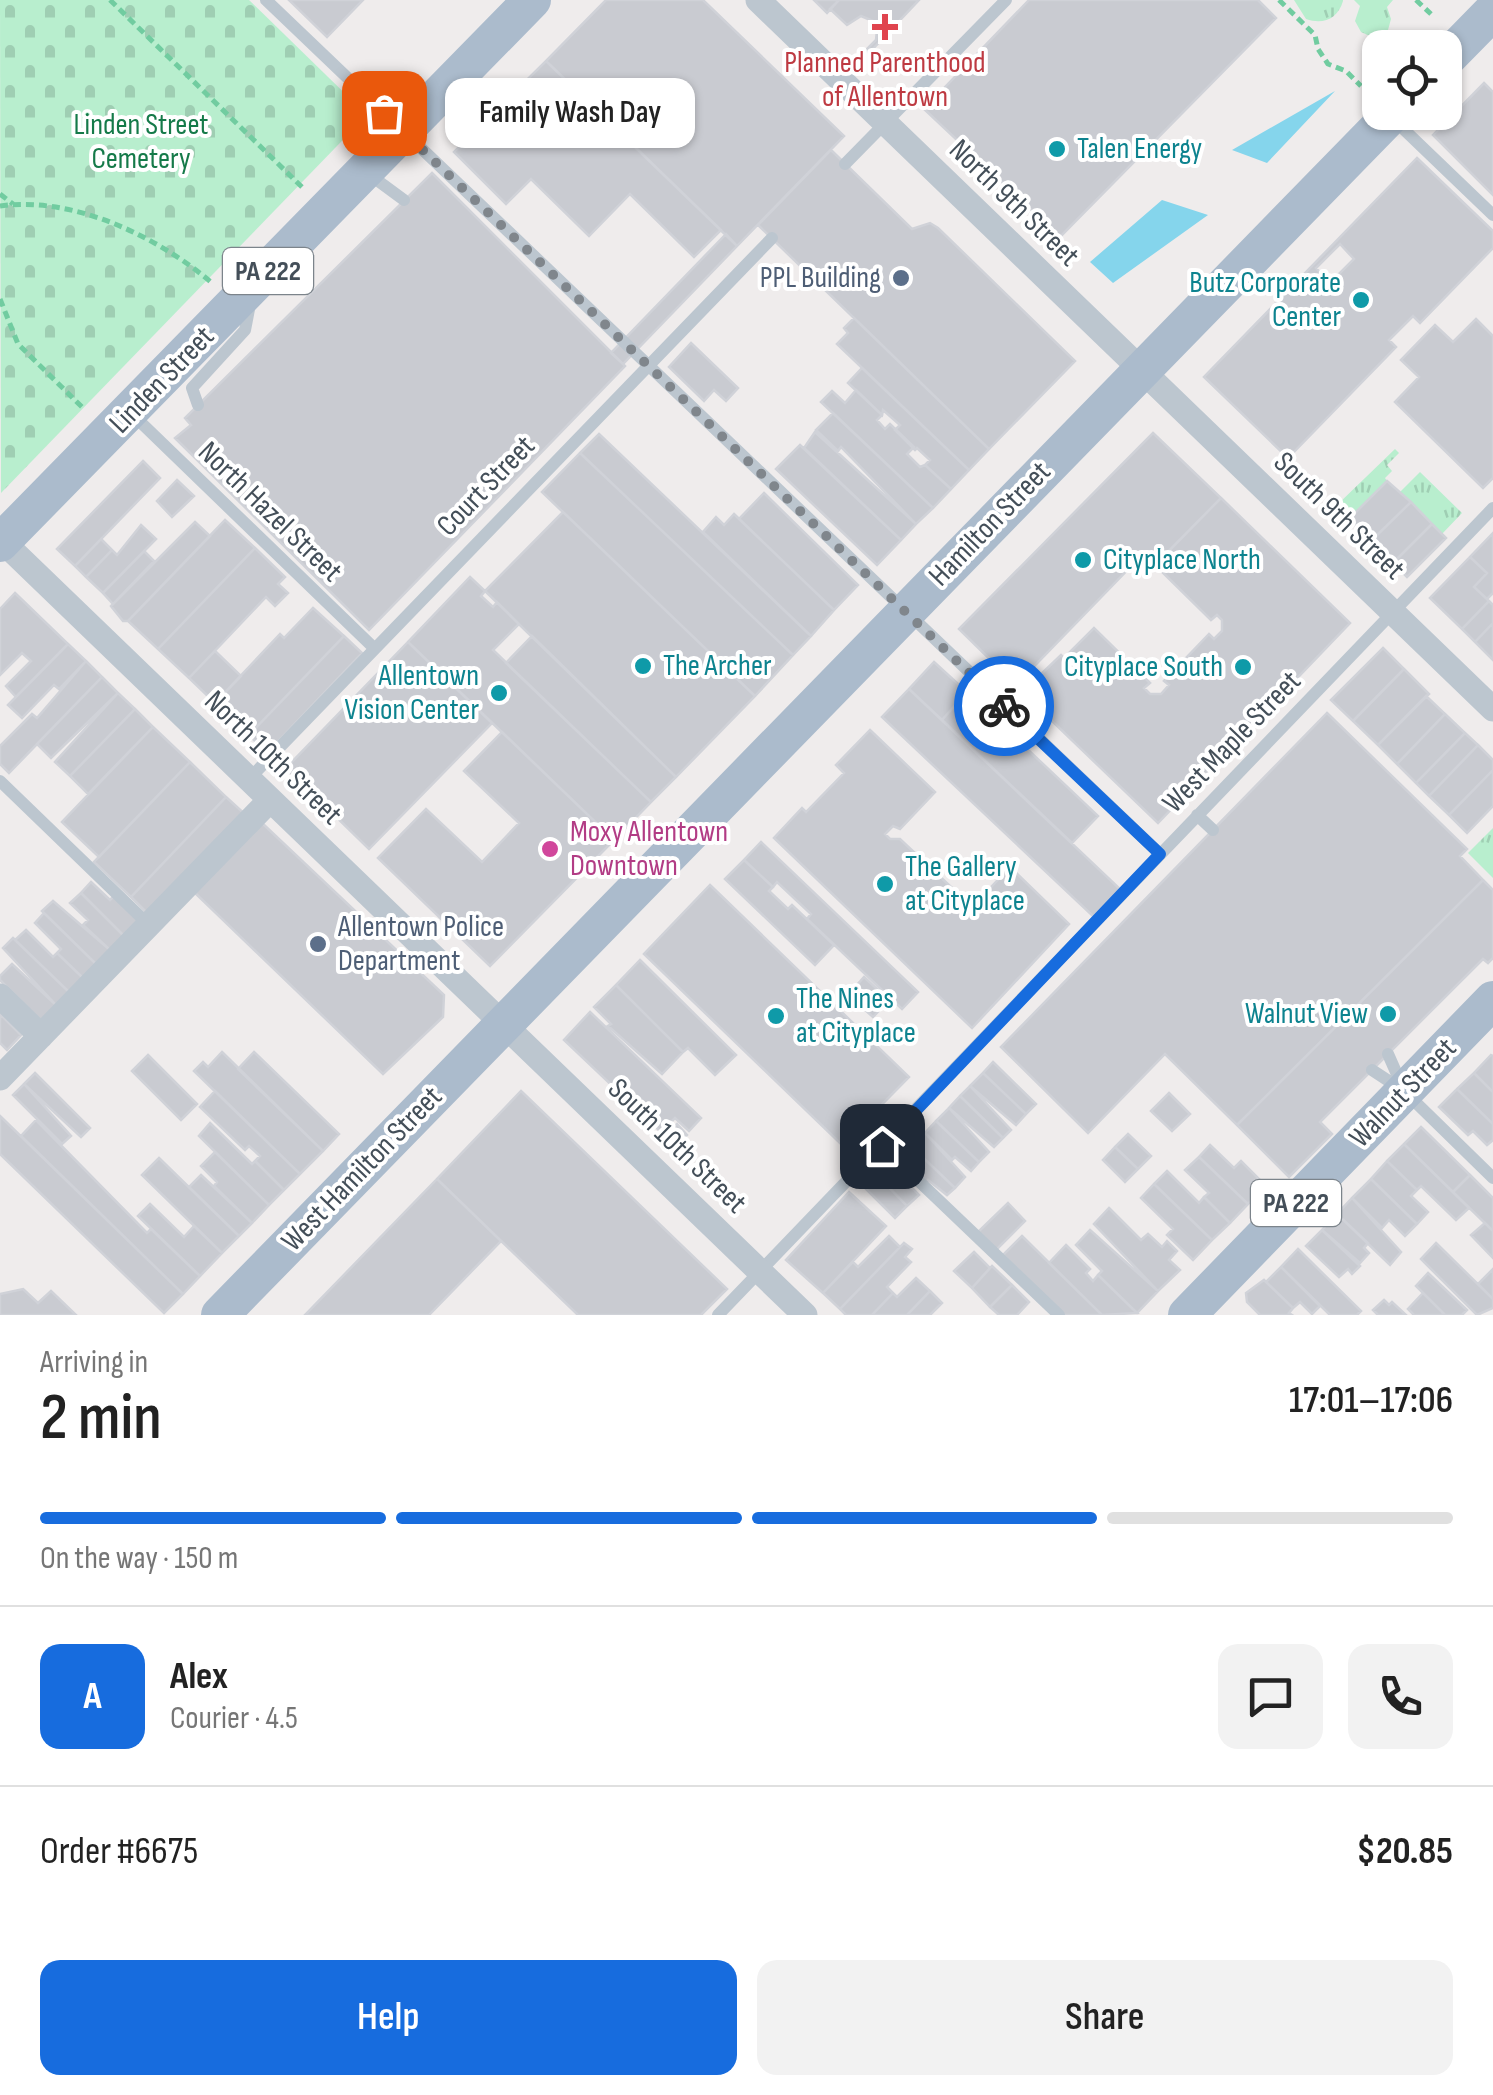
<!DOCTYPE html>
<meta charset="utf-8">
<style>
body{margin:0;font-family:"Sofia Sans Condensed",sans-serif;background:#f2f2f2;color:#222;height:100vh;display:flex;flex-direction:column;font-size:38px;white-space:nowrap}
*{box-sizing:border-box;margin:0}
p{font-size:32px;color:#767676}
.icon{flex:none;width:55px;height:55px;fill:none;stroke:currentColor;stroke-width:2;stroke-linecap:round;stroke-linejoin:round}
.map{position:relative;height:1315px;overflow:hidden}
.panel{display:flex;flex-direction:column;background:#fff;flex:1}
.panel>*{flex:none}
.buttons{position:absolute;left:1362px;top:30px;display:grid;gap:20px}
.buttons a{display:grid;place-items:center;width:100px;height:100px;border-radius:20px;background:#fff;box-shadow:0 2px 8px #0004;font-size:50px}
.pin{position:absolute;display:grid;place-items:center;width:85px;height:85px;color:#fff;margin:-42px;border-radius:20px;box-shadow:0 5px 15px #0006}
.courier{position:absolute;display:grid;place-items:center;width:100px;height:100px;margin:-50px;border:8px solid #176cde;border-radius:50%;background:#fff;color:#222;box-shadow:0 2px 12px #0007}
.bubble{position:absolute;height:70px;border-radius:20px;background:#fff;box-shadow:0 2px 8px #0004;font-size:32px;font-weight:600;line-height:70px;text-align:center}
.summary em{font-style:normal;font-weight:600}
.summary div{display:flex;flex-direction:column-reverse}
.summary{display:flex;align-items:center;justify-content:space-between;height:170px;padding:0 40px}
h1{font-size:65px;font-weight:600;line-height:75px}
.bar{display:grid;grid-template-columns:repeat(4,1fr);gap:15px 10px;align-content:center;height:120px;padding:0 40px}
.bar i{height:12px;border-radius:8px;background:#e0e0e0}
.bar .on{background:#176cde}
.bar p{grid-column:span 4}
.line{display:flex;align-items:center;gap:25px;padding:0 40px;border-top:2px solid #e0e0e0}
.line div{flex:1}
.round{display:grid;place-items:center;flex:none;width:105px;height:105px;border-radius:20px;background:#f2f2f2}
.button{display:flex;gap:20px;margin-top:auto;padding:20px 40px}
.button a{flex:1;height:115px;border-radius:20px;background:#176cde;color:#fff;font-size:40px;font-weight:600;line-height:115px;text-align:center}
.button a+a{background:#f2f2f2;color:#222}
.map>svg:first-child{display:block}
.grass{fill:url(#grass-tufts)}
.cemetery{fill:url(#cemetery-stones)}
.water{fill:#85d5ec}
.building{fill:#c9cbd1;stroke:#d0d2d8;stroke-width:2.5;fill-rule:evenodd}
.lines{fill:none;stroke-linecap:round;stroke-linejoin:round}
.path{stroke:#71cca0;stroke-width:5;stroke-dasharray:8 5;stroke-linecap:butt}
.service{stroke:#bcc6cf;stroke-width:12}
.minor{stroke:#bcc6cf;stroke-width:25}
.primary{stroke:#abbbcc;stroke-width:38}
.done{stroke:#80868c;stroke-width:10;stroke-dasharray:0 18}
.route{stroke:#176cde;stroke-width:12}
.health-dot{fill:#e0444e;stroke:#fff;stroke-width:4}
.culture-dot{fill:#0f9aa8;stroke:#fff;stroke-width:4}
.service-dot{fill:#5c6f8a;stroke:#fff;stroke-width:4}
.hotel-dot{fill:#d1479c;stroke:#fff;stroke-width:4}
.labels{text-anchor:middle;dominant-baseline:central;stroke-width:8;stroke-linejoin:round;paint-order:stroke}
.shield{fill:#fff;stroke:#7c848b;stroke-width:2.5}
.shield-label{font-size:28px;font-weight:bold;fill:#444f59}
.health-label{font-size:30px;fill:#be3a42;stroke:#fff}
.park-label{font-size:30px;fill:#157a49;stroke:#fff}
.culture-label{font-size:30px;fill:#0d838f;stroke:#fff;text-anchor:start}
.street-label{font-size:30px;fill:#444f59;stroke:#fff}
.service-label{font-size:30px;fill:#4e5e75;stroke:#fff;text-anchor:end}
.hotel-label{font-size:30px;fill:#b23c85;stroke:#fff;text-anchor:start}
</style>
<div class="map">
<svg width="1493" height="1315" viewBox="0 0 1493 1315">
<defs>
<pattern id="grass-tufts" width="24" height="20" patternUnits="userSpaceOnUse" patternTransform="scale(2.5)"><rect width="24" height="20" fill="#b8eece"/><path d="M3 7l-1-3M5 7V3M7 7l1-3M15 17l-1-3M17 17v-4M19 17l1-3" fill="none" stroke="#9fceb3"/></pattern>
<pattern id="cemetery-stones" width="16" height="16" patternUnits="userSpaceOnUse" patternTransform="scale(2.5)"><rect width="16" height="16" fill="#b8eece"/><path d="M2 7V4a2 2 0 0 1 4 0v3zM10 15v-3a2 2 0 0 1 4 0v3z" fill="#9fceb3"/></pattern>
</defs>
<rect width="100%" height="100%" fill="#efecec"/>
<path class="grass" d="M1294,0h49v1c-5,18 -20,24 -37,18z
M1354,0h39l-6,7 4,12 -3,11 -16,7 -11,-5 -6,-11 5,-15z
M1395,449l4,4 -12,12 5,6 -7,7 2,3 -38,38 -13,-13z
M1420,472l42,41 -20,21 -43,-41z
M1493,828v50l-25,-25z"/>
<path class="cemetery" d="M0,0h249l118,115 -366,378z"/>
<path class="water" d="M1335,91l-68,72 -35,-13z
M1162,200l46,15 -95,68 -23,-21z"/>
<path class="building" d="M289,0h74l-36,37z
M606,0h97l141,136 -107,110 -191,-185z
M814,0h25l-12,13z
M839,0h80l-50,53 -3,-3 10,-10 1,-10 -4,-9 -12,-5 -14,9 -17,-16z
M1029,0h229l18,18 -216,219 -136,-128z
M546,61l175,169 -27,27 -64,-63 -41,42 -58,-57 -25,25 -52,-52z
M1484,83l9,9v103l-60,-60z
M831,150l81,79 18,-6 8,5 137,133 -86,88 -231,-224z
M1417,158l76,73v17l-73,75 -7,-7 -24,24 7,7 -108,111 -84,-81zM1340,244l14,15 -24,24 -14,-15z
M432,173l193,193 -256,264 -194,-192 16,-13 -6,-7z
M726,234l11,12 -114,118 -12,-11z
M854,318l135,131 -20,21 -132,-126 11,-11 -4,-5z
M1476,319l17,17v142l-10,10 -88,-86 24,-25 -18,-17 34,-35 18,17z
M691,343l47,45 -12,13 -12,-11 -10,11 -35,-34z
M862,368l107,102 -18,19 -26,-24 5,-5 -13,-12 -2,2 -20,-20 5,-5 -17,-15 -1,5 -34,-32z
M856,390l26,25 -5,5 8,9 5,-5 24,23 -7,7 13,13 5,-2 26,24 -18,19 -112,-106 11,-11 13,12z
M833,413l100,95 -17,16 -75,-77 -3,4 -22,-21z
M815,432l101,92 -15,16 -97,-92z
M1153,433l68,65 -66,67 -12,-11 -127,131 -57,-56z
M599,434l212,202 -18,19 -213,-202z
M800,445l101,95 -24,25 -101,-96z
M580,453l213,202 -38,41 -213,-204z
M143,461l17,17 -85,88 -18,-17z
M177,480l17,16 -22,21 -15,-16z
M1387,481l24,21 -40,39 -22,-22z
M764,493l94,92 -24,25 -95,-91z
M1221,498l129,125 -192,200 -131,-126 16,-17 -4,-4 22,-21 3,3 30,-30 56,55 -6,5 6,6h11l8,-9 -5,-4 45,-47 5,5 8,-8v-11l-5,-5 -6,5 -56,-55z
M1411,502l21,22 -39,39 -22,-22z
M563,512l192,184 -79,81 -191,-186z
M734,514l100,96 -23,26 -108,-104 13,-15 8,8z
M225,520l30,28 -97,101 -30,-28z
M195,522l15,14 -82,85h-5l-12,-15z
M1432,524l14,14 -39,39 -14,-14z
M141,525l15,14 -53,54 -17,-16 26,-27 5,5z
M1493,533v60l-6,6 -13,-12 13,-14 -17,-16z
M101,539l11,11 -26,27 -11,-11z
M255,548l30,29 -7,7 10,9 -13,13 -9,-9 -77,81 -31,-29z
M144,551l10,10 -41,43 -10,-11z
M1470,557l17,16 -13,14 15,14 -27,28 -32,-31z
M470,577l15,14 -4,5 12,11 4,-5 22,22 -26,26 158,152 -37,38 -206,-198z
M15,593l53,51 -52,53 -10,-11 25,-25 -9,-8 -22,22v-66z
M1489,601l4,4v18l-18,19 -13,-13z
M313,608l31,28 -95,99 -34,-32 65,-69 4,4z
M1493,623v37l-18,-18z
M344,636l18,17 -95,100 -18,-18z
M532,636l144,141 -25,25 -145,-139z
M408,642l84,81 -123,126 -83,-81z
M68,644l18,17 -27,28 -5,-4 -32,33 -14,-13z
M1383,648l21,21 -51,52 -22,-21z
M215,651l26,25 -26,27 -26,-25z
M86,661l16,16 -93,96 -9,-9v-18l32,-32 5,4z
M934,662l33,30 -25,28 -33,-31z
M1404,669l25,25 -51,51 -25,-24z
M102,677l16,16 -67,65 -14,-14z
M909,689l212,201 -26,28 -213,-201z
M967,692l131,124 -26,27 -130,-123z
M118,693l17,16 -65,67 -15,-14z
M1426,696l19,18 -48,50 -19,-19z
M135,709l18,18 -65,67 -18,-18z
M1327,713l140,136 -7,7 23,24 -246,245 -72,-71 -77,79 -87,-86z
M1445,714l20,19 -49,50 -19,-19z
M153,727l37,35 -91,95 -37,-35z
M870,730l65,62 -35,37 -7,-3 -8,8 5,5h10l66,62 -1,10 9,8 9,-10 -6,-7 33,-35 59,57 -97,104 -198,-190 28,-30 4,4 38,-39 -8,-8z
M502,732l112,108 -124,126 -112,-108 48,-49 56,53 37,-39 -55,-52z
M1465,733l13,12 -49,51 -13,-13z
M1478,745l15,15v10l-44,45 -20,-19z
M190,762l36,35 -95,100 -37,-35z
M1493,770v36l-26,27 -18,-18z
M226,797l21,19 -96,101 -20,-20z
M262,823l182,172 -1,22 -60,57 -189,-182z
M761,842l157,150 -16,17 -95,-90 4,-5 -34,-32 -4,5 -29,-27z
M744,860l29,27 -4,4 19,18 4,-4 42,40 -19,20 -90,-86z
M1483,880l10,10v68l-5,5 -5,-4 -163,163 12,12 -43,43 -52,-52z
M91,882l19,18 4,-4 25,25 -15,15 -43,-43z
M710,885l199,192 -67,68 -198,-191z
M81,893l43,43 -14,14 -27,-25 5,-5 -18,-17z
M53,901l57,49 -14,14 -54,-53z
M44,913l52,51 -13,14 -26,-25 4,-4 -26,-26z
M26,930l27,27 4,-4 26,25 -14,14 -54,-52z
M13,938l56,54 -13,13 -53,-57z
M640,960l96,95 -21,20 -27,-27 -5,4 -67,-67z
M12,964l44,41 -15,16 -41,-41v-4z
M864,977l25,23 -16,17 -25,-22z
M616,985l67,67 -21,22 -54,-48 3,-2 -17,-17z
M590,1012l111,106 -12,13 -14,-13 -14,14 -97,-92z
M0,1014l21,21 -14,15 -7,-7z
M222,1052l101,99 -23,23 -106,-103 9,-9 5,5z
M254,1052l85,82 -16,17 -85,-82z
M148,1055l49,49 -16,16 -49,-49z
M1491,1055l2,1v36l-19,-19z
M993,1062l43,42 -10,10 -43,-41z
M35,1073l55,55 -9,9 -57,-53z
M983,1073l43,41 -10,11 -46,-39z
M1474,1073l19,19v32l-36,-35z
M24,1084l47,52 -9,8 -49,-49z
M970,1086l41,44 -8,8 -43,-42z
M1457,1089l36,35v16l-6,5 -14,-14 -5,4 -29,-28z
M215,1091l85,83 -16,16 -29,-29 5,-5 -11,-10 -4,4 -45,-43z
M521,1091l206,198 -26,26h-123l-141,-136z
M1169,1093l21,21 -18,17 -21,-20z
M960,1096l43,42 -9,9 -45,-39z
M949,1108l40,44 -10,10 -43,-41z
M0,1116l183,178 -19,19 -164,-159z
M36,1120l111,113 4,-4 49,47 -17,18 -162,-158z
M936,1121l43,41 -8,9 -16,-14 -3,3 -27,-27z
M210,1123l42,41 3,-3 29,29 -15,15 -70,-69z
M677,1124l10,11 -11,11 -10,-11z
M1421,1127l49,48 -17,17 -49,-48z
M925,1133l40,44 -10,11 -44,-42z
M1128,1134l23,22 -13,13 -23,-22z
M1404,1144l65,64 -13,12 -35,-34 -4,4 -30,-29z
M1210,1145l24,23 7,-7 25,25 -18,18 -49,-47z
M911,1146l44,42 -8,7 -19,-15 -2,3 -26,-25z
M1115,1147l23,22 -13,13 -22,-22z
M215,1152l54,53 -17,18 -38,-37 3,-4 -16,-16z
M1199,1157l49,47 -18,19 -26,-26 5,-4 -24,-23z
M159,1158l80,78 -17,17 -80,-78z
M1387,1161l30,29 -6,6 17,16 -11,12 -46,-45z
M887,1162l32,33 -12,11 -31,-32z
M1167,1171l32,32 5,-6 26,26 -18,17 -58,-56z
M876,1174l31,32 -12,12 -32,-32z
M201,1175l51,48 -13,13 -50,-49z
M1470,1175l23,23v33l-40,-39z
M437,1179l64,62 -72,74h-124z
M1371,1179l46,45 -12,12 -16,-16 -7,8 -30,-30z
M1154,1184l58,56 -19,20 -26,-25 6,-6 -32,-31z
M849,1192l37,34 -63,67 -37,-33z
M1352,1198l49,54 -11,13 -53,-51z
M1008,1203l17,18 -29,29 -18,-18z
M150,1204l34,33 10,-11 28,27 -22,23 -62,-60z
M1109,1208l32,32 7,-6 14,13 5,-6 10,10 -8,9 11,10 -22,21 -64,-67z
M1337,1214l31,29 -4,5 5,5 -9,10 -38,-33z
M1485,1223l8,8v27l-22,-23z
M1090,1230l68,61 -21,22 -39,-38 4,-4 -26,-26z
M1322,1230l38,36 -8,8 -4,-5 -9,8 -33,-31z
M889,1236l11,11 -60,62 -17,-16 30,-31 5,5z
M1022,1236l80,79h-38l-61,-60z
M904,1243l8,6 -7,8 6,5 -24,25 6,6 -21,22h-26l-6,-6z
M1436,1243l57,56v9l-16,7 -56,-56z
M1066,1245l24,24 -4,4 7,8 5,-6 39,38 -35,2 -53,-52z
M1298,1249l63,62 -4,4h-27l-49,-48z
M974,1252l16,16 -18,20 -18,-17z
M992,1266l20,19 -22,22 -18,-19z
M1281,1267l39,39 -8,8 -12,-12 -7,6 -27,-26z
M1493,1269v30l-15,-15z
M1428,1273l39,37 -5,5h-17l-29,-29z
M916,1278l14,13 -23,24h-35l21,-22 4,4z
M1264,1280l29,28 -4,5 3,2h-32l-13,-13 -1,-9z
M1012,1285l17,17 -12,13h-18l-9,-8z
M23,1289l15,14 13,-12 25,24h-76v-21z
M930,1291l12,12 -12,12h-23z
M1423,1293l22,22h-31l-6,-6z
M1384,1300l5,5 3,-3 14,13h-28l-5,-5z"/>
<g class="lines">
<path class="path" d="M110,0l194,189
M1279,0l36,35 3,14 10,15 18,7 15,15
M1416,0l15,14
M0,194l13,10
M0,206c73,-10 157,30 212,77
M0,299l18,45 67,66"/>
<path class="service" d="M266,0l894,854
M1394,120l99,95
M845,164l161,-164
M366,172l38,28
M198,405l-6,-17 53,-58 5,-26
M132,414l242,234
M249,779l523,-541
M0,781l148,143
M1197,815l16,15
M1388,1054l15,34
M1372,1070l32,21 89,87
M882,1146l177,169
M718,1315l775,-807"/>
<path class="minor" d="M758,0l735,709
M0,539l805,776
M0,996l41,40
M0,1078l270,-278"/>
<path class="primary" d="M1445,60l48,-49
M0,543l532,-543
M220,1315l1174,-1203
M1187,1315l306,-315"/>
</g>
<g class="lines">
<path class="done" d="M384,113l620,593"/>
<path class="route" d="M882,1146l278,-292 -156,-148"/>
</g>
<path class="health-dot" d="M880 12h10v10h10v10h-10v10h-10v-10h-10v-10h10z"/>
<g class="culture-dot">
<circle cx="1057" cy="149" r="10"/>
<circle cx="1361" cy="300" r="10"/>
<circle cx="1083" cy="560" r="10"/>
<circle cx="643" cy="666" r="10"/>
<circle cx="1243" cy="667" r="10"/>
<circle cx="499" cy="693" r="10"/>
<circle cx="885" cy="884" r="10"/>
<circle cx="1388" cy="1014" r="10"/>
<circle cx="776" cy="1016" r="10"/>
</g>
<g class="service-dot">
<circle cx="901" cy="278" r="10"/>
<circle cx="318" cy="944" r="10"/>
</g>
<circle class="hotel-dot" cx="550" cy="849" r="10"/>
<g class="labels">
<g class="shield">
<rect x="223" y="248" width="90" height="46" rx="8"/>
<rect x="1251" y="1180" width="90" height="46" rx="8"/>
</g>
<g class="shield-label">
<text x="268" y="271">PA 222</text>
<text x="1296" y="1203">PA 222</text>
</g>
<g class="health-label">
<text x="885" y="63">Planned Parenthood<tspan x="885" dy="34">of Allentown</tspan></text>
</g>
<g class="park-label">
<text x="141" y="125">Linden Street<tspan x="141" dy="34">Cemetery</tspan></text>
</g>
<g class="culture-label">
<text x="1077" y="149">Talen Energy</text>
<text x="1341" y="283" text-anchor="end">Butz Corporate<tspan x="1341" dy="34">Center</tspan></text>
<text x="1103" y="560">Cityplace North</text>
<text x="663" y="666">The Archer</text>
<text x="1223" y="667" text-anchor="end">Cityplace South</text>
<text x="479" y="676" text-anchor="end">Allentown<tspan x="479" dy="34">Vision Center</tspan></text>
<text x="905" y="867">The Gallery<tspan x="905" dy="34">at Cityplace</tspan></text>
<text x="796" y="999">The Nines<tspan x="796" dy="34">at Cityplace</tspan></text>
<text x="1368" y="1014" text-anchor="end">Walnut View</text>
</g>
<g class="street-label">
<text transform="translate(1014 203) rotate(44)">North 9th Street</text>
<text transform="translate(162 380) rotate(-46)">Linden Street</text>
<text transform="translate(486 486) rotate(-46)">Court Street</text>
<text transform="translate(270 512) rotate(44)">North Hazel Street</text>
<text transform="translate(1339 516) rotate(44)">South 9th Street</text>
<text transform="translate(990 524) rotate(-46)">Hamilton Street</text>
<text transform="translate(1232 742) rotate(-46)">West Maple Street</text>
<text transform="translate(273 758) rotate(44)">North 10th Street</text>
<text transform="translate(1403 1093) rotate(-46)">Walnut Street</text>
<text transform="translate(677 1146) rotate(44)">South 10th Street</text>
<text transform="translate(362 1169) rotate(-46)">West Hamilton Street</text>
</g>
<g class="service-label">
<text x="881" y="278">PPL Building</text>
<text x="338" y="927" text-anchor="start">Allentown Police<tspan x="338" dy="34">Department</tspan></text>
</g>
<g class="hotel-label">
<text x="570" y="832">Moxy Allentown<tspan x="570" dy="34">Downtown</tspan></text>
</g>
</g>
</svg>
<div class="buttons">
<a><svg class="icon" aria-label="locate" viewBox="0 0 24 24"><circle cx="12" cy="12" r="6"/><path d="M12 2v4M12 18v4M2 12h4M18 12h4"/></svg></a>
</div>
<div class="pin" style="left:384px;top:113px;background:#ea580c"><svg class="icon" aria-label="bag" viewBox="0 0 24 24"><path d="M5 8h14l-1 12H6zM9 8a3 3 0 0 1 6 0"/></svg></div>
<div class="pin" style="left:882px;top:1146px;background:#1f2937"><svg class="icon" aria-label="home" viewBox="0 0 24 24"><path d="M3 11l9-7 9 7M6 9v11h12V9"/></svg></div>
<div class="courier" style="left:1004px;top:706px"><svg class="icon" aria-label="bike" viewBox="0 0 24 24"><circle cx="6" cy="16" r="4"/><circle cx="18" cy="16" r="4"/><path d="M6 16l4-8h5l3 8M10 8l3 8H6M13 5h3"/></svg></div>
<div class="bubble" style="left:445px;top:78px;width:250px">Family Wash Day</div>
</div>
<section class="panel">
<div class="summary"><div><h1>2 min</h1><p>Arriving in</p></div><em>17:01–17:06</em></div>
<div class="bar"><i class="on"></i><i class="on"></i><i class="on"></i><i></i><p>On the way · 150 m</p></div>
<div class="line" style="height:180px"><b class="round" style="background:#176cde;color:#fff">A</b><div><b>Alex</b><p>Courier · 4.5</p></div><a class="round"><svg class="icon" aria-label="chat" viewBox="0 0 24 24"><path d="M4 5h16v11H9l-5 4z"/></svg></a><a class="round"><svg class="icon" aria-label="phone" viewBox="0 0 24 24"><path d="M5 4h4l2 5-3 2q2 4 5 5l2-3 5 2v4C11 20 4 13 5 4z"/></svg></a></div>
<div class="line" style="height:130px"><div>Order #6675</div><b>$20.85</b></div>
<div class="button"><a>Help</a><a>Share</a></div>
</section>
